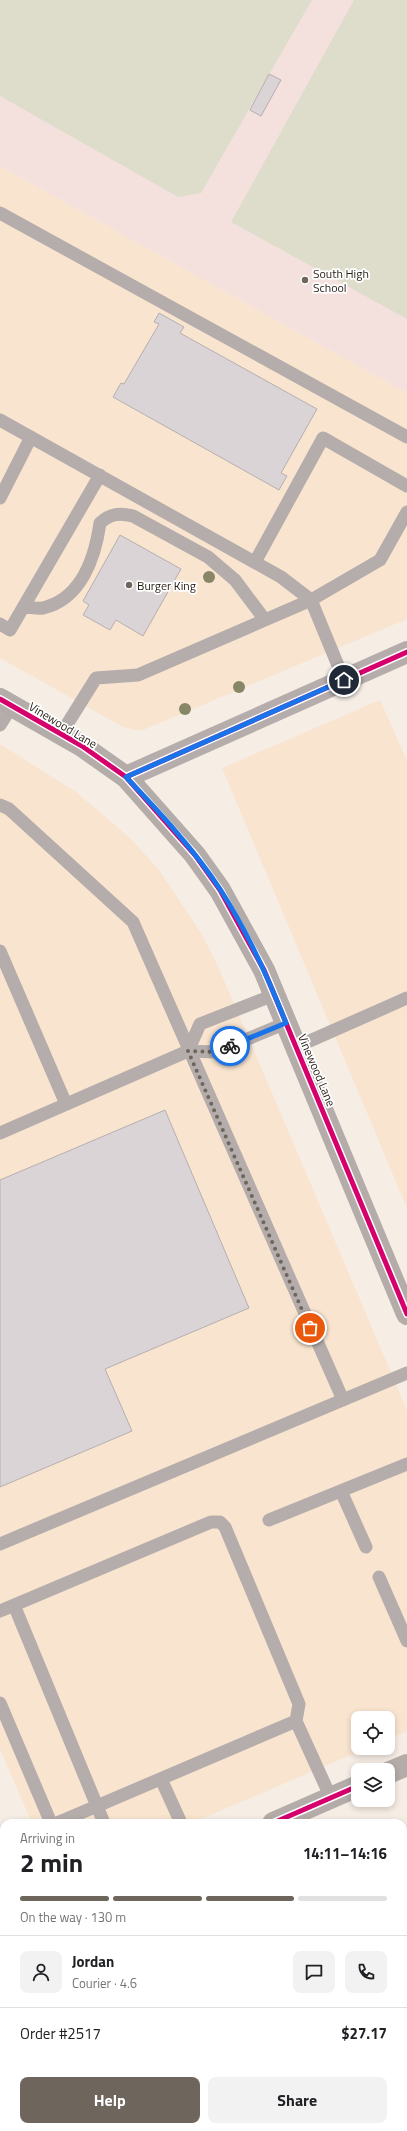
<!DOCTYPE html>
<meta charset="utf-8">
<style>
body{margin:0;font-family:"Titillium Web",sans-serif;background:#f2f2f2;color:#202124;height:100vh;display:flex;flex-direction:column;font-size:15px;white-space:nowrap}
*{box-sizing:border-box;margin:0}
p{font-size:13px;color:#757577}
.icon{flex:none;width:22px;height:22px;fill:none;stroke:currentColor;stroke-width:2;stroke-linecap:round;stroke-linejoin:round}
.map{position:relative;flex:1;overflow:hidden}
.panel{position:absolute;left:0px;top:1819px;width:407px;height:312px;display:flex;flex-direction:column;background:#fff;border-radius:12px 12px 0 0;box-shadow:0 2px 6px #0003}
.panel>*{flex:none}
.buttons{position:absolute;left:351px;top:1711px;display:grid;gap:8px}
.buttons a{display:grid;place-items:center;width:44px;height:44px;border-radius:8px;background:#fff;box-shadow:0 2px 6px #0003;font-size:20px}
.pin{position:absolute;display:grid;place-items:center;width:34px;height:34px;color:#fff;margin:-17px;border:2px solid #fff;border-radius:50%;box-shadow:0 1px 4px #0007}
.courier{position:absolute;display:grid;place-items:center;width:40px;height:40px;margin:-20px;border:3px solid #1a73e8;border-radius:50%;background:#fff;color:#222;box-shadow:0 1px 5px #0007}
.overview em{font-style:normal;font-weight:700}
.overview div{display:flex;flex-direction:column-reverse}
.overview{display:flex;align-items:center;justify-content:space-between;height:68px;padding:0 20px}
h1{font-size:26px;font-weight:700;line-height:30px}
.bar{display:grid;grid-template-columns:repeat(4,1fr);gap:6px 4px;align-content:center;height:48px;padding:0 20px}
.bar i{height:5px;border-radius:3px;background:#e0e0e0}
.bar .selected{background:#6e655c}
.bar p{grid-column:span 4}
.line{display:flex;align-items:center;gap:10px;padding:0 20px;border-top:1px solid #e0e0e0}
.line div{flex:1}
.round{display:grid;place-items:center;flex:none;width:42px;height:42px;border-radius:8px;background:#f2f2f2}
.primary-button{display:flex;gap:8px;margin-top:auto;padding:8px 20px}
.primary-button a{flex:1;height:46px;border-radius:8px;background:#6e655c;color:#fff;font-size:16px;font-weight:700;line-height:46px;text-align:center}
.primary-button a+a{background:#f2f2f2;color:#202124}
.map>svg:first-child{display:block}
.built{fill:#f9e4cf}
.education{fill:#f4e1de}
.green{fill:#deddcb}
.building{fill:#dad4d6;stroke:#b5afb1}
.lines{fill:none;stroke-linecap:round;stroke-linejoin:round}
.lane{stroke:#b4adab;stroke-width:13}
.street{stroke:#b4adab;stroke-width:22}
.secondary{stroke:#b4aca9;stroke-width:22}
.cycleway-casing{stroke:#fff;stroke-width:8}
.cycleway{stroke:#d6006c;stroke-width:5}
.tree{fill:#878767}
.done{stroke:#6e655c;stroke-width:4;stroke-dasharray:0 7.2}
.route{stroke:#1a73e8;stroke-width:5}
.poi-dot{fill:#6e655c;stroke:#fff;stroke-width:1.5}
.labels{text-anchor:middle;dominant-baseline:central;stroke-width:3.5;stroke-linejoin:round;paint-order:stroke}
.poi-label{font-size:12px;fill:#251c12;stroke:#fff;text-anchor:start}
.street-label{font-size:12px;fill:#251c12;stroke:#fff}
</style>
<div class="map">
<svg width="407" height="2131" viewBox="0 0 407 2131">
<rect width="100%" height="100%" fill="#f6ede5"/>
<path class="built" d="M0,166l407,227v226l-264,111h-7l-13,-3 -123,-69z
M380,700l27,61v447l-185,-440z
M0,744l76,48 54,46 29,32 42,63 16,31 190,446v321l-19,8v-21h-30v30h9l-175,75h-160l-32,-74z
M4,1976v151h399v-65l4,-2v71h-407v-153z"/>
<path class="education" d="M0,0h407v393l-407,-227z"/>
<path class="green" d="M0,0h312l-111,193 -23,4 -178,-101z
M354,0h53v319l-176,-97z"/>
<path class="building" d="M269,74l12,6 -20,36 -11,-6z
M159,313l25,14 -4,6 137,76 -36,64 6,3 -8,14 -166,-93 8,-14 3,1 35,-60 -5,-2z
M120,535l61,34 -38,67 -27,-16 -6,10 -27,-15 6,-10 -6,-4z
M165,1110l84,198 -144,61 27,62 -132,56v-307z
M4,2091v36h34l1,4h-39v-39z
M208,2127h21l-9,4h-10z"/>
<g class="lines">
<path class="lane" d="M0,213l407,224
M0,420l281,157 30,23 33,80
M0,498l31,-61
M255,562l68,-124 84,48
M24,607c6,0 13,2 19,1 38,-9 52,-50 57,-85 11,-10 20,-10 33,-7l75,41 27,23 30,40
M0,624l10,6 90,-155
M0,725l12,-19
M61,734l35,-56 42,-3 173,-75 69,-40 27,-48
M0,805l9,4 124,113 210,478
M0,951l66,153
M274,995l-74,29 -12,27 28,1 70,-29
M296,1047l111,-49
M0,1133l188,-82
M341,1491l25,56
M269,1520l138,-56
M0,1544l407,-171
M379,1577l28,64
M14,1605l83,201 -40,17
M0,1611l211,-89h9l5,5 74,177 -3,17 35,77
M0,1703l51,120
M161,1779l20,44
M104,1823l-7,-17 199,-85
M0,2012l4,9
M0,2044l4,-1
M51,2127l1,4"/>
<path class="street" d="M126,777l281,-125"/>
<path class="secondary" d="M0,699l82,47 44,31 69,78 25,35 44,80 143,344
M388,1773l19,-8
M273,1823l85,-37
M0,1940l4,-1"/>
<g class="cycleway-casing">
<path id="cycleway" d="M0,699l82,47 44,31 69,78 25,35 44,80 143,344
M126,777l281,-125
M273,1823l85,-37"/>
</g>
<use href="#cycleway" class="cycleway"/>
</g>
<g class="tree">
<circle cx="209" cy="577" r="6"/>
<circle cx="239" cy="687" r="6"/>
<circle cx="185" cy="709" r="6"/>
</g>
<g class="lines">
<path class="done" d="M230,1046l-14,6 -28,-1 122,277"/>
<path class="route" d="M230,1046l56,-23c-18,-46 -39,-92 -66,-134 -27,-41 -61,-77 -94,-112l218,-97"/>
</g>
<g class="poi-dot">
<circle cx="305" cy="280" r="4"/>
<circle cx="129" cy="585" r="4"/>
</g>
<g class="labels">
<g class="poi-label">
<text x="313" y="273">South High<tspan x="313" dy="14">School</tspan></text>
<text x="137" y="585">Burger King</text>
</g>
<g class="street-label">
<text transform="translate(63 725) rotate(31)">Vinewood Lane</text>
<text transform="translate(317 1070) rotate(67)">Vinewood Lane</text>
</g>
</g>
</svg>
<div class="buttons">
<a><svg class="icon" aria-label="locate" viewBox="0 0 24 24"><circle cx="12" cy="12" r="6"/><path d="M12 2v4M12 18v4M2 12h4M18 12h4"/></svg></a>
<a><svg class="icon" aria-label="layers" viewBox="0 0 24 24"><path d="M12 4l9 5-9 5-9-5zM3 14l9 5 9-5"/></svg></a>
</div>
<div class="pin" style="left:310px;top:1328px;background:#ea580c"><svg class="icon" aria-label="bag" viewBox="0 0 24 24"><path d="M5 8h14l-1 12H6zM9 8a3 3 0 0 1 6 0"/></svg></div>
<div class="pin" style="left:344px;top:680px;background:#1f2937"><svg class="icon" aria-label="home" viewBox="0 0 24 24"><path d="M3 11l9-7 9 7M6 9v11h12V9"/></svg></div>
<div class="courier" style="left:230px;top:1046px"><svg class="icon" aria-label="bike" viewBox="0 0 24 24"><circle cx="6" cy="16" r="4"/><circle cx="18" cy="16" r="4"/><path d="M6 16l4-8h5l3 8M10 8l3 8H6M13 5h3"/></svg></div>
<section class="panel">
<div class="overview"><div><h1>2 min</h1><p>Arriving in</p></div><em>14:11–14:16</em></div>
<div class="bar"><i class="selected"></i><i class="selected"></i><i class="selected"></i><i></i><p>On the way · 130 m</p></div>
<div class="line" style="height:72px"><a class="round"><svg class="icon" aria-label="person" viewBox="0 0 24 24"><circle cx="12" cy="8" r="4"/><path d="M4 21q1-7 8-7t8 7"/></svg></a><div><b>Jordan</b><p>Courier · 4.6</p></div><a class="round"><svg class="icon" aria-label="chat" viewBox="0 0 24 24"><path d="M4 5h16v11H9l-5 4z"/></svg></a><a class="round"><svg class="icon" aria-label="phone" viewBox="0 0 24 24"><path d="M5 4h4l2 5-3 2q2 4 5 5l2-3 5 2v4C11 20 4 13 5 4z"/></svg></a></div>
<div class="line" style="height:52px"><div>Order #2517</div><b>$27.17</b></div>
<div class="primary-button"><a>Help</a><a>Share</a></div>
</section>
</div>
